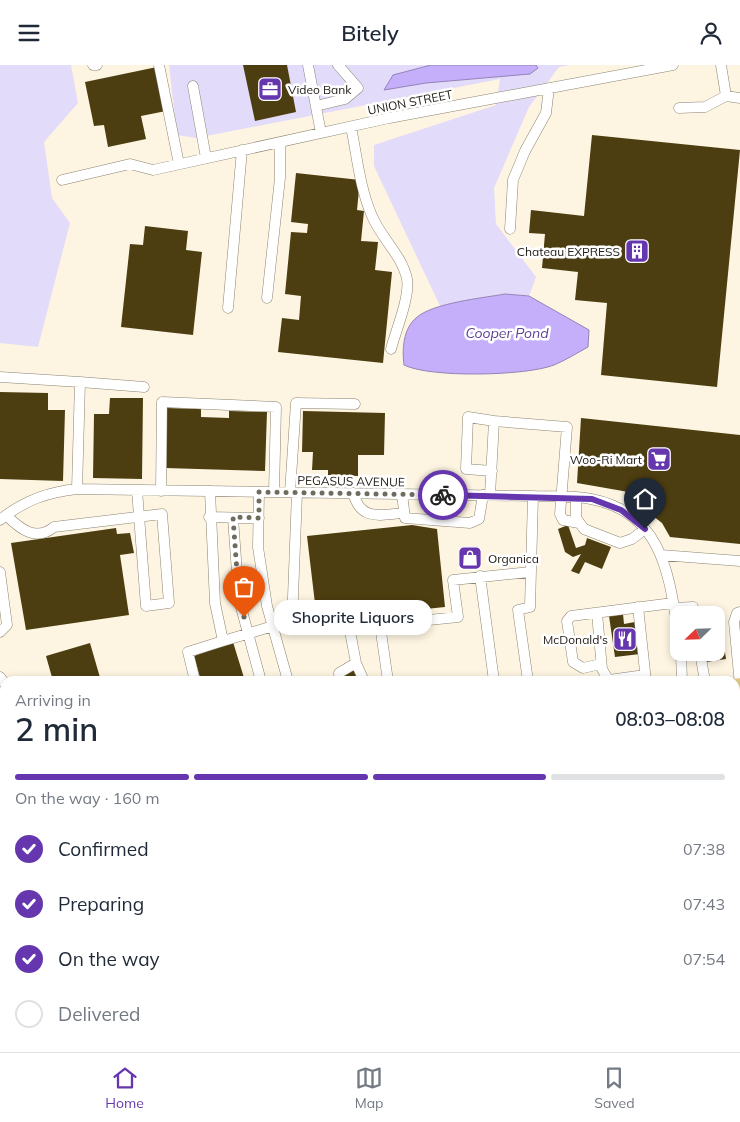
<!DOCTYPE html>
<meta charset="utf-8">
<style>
body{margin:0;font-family:Mulish,sans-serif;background:#f6f6f7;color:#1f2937;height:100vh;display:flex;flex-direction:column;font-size:19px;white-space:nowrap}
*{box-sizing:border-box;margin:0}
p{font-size:16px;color:#747a83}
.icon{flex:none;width:28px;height:28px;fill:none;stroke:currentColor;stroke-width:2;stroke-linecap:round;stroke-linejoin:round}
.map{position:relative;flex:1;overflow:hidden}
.sheet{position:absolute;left:0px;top:611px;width:740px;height:376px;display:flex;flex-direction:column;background:#fff;border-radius:15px 15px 0 0;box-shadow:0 2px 8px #0003}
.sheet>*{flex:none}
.needle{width:32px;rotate:247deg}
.buttons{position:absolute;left:670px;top:541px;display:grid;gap:10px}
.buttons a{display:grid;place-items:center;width:55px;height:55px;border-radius:10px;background:#fff;box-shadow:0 2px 8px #0003;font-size:25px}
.pin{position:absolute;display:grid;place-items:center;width:42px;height:42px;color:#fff;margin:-51px -21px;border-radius:50% 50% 50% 0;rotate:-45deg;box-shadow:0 0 5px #0007}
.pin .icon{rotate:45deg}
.courier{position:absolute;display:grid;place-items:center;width:50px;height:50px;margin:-25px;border:4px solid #6536ad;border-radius:50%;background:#fff;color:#222;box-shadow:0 1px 6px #0007}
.bubble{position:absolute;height:35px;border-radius:15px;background:#fff;box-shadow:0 2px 8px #0003;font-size:16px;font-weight:600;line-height:35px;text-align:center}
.headline em{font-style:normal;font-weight:600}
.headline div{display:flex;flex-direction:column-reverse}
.headline{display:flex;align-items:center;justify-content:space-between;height:85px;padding:0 15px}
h1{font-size:32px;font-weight:600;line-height:38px}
.bar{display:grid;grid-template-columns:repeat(4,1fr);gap:8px 5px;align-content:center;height:60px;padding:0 15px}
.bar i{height:6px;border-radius:4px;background:#e0e1e3}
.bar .active{background:#6536ad}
.bar p{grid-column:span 4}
ol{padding:0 15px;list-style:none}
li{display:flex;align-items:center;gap:15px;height:55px}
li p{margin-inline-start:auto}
li .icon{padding:5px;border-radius:50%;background:#6536ad;color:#fff;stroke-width:4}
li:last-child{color:#747a83}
li i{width:28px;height:28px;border:2px solid #e0e1e3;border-radius:50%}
header{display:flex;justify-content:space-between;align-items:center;height:65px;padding:0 15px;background:#fff;font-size:22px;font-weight:600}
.tabs{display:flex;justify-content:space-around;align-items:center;height:70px;border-top:1px solid #e0e1e3;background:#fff;font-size:14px;color:#747a83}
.tabs a{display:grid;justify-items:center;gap:2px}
.tabs .active{color:#6536ad}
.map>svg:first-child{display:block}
.green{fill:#e3dbfa}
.water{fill:#c5affb;stroke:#9484b7}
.building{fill:#4d3e11}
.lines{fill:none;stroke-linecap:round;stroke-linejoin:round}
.minor-tunnel{stroke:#d1cab9;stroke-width:10;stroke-dasharray:10 5;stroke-linecap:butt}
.minor-casing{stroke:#8b8472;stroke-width:11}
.major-casing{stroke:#957a2a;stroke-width:15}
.minor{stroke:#fff;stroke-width:10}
.major{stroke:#e5cd85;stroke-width:14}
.done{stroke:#6f6b5f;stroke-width:5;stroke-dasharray:0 9}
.route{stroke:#6536ad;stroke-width:6}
.labels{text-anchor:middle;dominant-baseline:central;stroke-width:5;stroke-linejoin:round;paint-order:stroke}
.poi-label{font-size:12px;fill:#232019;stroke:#fff;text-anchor:end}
.street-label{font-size:12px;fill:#232019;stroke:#fff}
.water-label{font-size:14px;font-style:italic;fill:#5e3f95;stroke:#fff}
</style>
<header><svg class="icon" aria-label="menu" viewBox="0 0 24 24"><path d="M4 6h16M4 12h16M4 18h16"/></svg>Bitely<svg class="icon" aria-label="person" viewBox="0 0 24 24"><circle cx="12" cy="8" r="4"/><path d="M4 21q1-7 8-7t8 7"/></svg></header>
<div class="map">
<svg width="740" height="987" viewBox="0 0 740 987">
<rect width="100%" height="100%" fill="#fdf5e1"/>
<path class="green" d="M0,0h71l7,38 -34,39 8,56 18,25 -32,124 -38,-4z
M169,0h401l-11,2 -30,40 -35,81 2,36 40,53 -7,19 -24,-2 -65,12 -66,-140v-21l122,-40 4,-26 -304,59 -19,-3z"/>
<path class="water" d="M431,0h105l2,3 -8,6 -104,9 -42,7 9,-15z
M505,229l24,2 60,34 -1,17c-11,6 -22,13 -34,18 -28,11 -124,13 -150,0 -2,-15 -1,-36 12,-47 16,-15 67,-20 89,-24z"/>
<path class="building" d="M243,0h44l9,47 -41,9z
M157,2l9,44 -25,5 5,23 -38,8 -4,-22 -10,1 -9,-44z
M592,70l148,15 -23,237 -116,-12 6,-72 -32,-3 3,-28 -36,-4 3,-34 -16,-1 2,-23 53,6z
M296,108l64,7 -3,30 7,1 -3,30 17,1 -3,28 17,2 -9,91 -105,-11 4,-34 17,2 2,-24 -16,-2 6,-62 16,1 1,-9 -17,-2z
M145,161l43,5 -2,19 16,2 -9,83 -72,-8 9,-83 13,1z
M0,327l48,1v17h17l-2,71 -63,-2z
M110,333h33l-1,81 -49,-1 1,-64h15z
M166,343l35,1v8l28,1v-7l38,1 -2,59 -100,-3z
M303,346l82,2 -1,42h-26v21l-30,-1v-5h-16l1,-18h-11z
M581,353l159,17v109l-70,-7 -8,-14 -23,-18 1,-11 -63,-11z
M412,460l25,4 8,78 -106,11 -14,-7 -9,1 -9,-76z
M568,460l8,23 9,-3 2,-7 24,9 -9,22 -17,-7 -6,12 -8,-3 10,-17 -8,3 -8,-5 -7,-23z
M116,463l1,6 13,-1 4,20 -14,2 9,60 -103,15 -15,-87z
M623,549l1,10 11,-2 5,32 -25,3 -6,-41z
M721,550l2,15 -7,1v-15z
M723,574l3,20 -20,3 -2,-9h12v-13z
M233,577l12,39h-44l-7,-25z
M90,578l11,38h-48l-7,-25z
M357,603l4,13h-16l-3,-8z
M0,674l5,11v15l-5,1z
M5,729v25l-5,2v-26z
M4,892h1v67l-5,-1z"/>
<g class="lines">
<path class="minor-tunnel" d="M0,748l5,-1"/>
<g class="minor-casing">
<path id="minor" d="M93,0h4
M159,0l20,99
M308,0l13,68
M721,0l5,31 14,2
M193,21l13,72
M316,41l29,-7 13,-11 -20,-23
M679,43l26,-1 21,-11
M351,62c6,29 9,62 21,89 9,22 30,39 35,63 3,18 -11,51 -16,70
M62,115l68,-16 23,6 236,-52 284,-53
M510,164l3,-49 12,-29 21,-38 3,-25
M267,233l13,-120v-36
M228,243l14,-158
M0,312l80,5 -3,107
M80,317l64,5
M492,406l-26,-2 2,-52 26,4
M161,426l1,-89 114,5 -2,85
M210,426l5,112 8,38 57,-17 39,-5 23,7 38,-1
M259,427l-1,55 9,59 21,75
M290,427l6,-89 59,1
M353,428c8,28 26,22 50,20
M402,429l3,24 65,5 9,-4 4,-24
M490,430l4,-74 73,6 -7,87 3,6 16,3
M576,432v21l8,11 36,14 12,-4 13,-10
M6,450c14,14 30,27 48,12l108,-13 7,89 -23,3 -9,-116
M209,452l50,1
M233,453l6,82 22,81
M0,455c23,-19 47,-28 77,-31l456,7c19,1 39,-1 58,3 73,14 78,78 88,138
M661,490l79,6
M0,507l7,53 -7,7
M480,511l14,105
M638,542l8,74
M674,543l19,-1 1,8
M597,548l5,56 7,12
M292,558l5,-130
M349,561l7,37 8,18
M681,588l1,28
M700,588l5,28
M601,599l-18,4 -10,-6 -6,-41 4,-5 102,-13
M0,612l5,7
M609,615l36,-5
M195,616l-7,-29 35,-11
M340,616l-1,-8 17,-10
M388,616l-8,-56 78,-8 -5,-37 77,-8
M528,616l-10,-71 12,-3 3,-111
M740,620l-6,-63 3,-9 3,-1
M0,709l5,-2
M0,720l5,-2
M735,891h5"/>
</g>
<g class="major-casing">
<path id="major" d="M735,621l5,-1
M0,786h5"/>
</g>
<use href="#minor" class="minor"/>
<use href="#major" class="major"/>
</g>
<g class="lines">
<path class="done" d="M244,552l-5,-17 -6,-83 26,1v-26l184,3"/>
<path class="route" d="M443,430l149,4 29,11 24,19"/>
</g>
<defs>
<g id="office-square" transform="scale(1.25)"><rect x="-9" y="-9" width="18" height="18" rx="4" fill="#6536ad" stroke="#fff"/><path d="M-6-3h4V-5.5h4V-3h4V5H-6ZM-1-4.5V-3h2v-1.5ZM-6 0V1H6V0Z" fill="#fff"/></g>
<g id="building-square" transform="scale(1.25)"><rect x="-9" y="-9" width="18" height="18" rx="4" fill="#6536ad" stroke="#fff"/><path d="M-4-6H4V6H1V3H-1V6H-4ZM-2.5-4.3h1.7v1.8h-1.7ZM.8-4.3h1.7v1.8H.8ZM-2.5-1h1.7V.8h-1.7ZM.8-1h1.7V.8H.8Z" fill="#fff"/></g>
<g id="supermarket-square" transform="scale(1.25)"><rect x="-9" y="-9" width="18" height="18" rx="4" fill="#6536ad" stroke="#fff"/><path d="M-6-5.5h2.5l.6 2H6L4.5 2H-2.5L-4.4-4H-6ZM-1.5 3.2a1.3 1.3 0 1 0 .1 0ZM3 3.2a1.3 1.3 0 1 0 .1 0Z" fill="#fff"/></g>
<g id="shop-square" transform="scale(1.25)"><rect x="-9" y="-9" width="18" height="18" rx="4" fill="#6536ad" stroke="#fff"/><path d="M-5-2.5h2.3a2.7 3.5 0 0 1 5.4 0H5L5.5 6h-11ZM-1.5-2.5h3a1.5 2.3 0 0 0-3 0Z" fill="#fff"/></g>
<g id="restaurant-square" transform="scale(1.25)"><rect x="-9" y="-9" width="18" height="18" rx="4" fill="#6536ad" stroke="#fff"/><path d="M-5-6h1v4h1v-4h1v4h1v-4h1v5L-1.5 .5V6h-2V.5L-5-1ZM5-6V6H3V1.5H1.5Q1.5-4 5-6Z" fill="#fff"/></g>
</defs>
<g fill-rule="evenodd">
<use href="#office-square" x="270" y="24"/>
<use href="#building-square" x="637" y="186"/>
<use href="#supermarket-square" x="659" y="394"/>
<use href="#shop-square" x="470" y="493"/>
<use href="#restaurant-square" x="625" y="574"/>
</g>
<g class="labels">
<g class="poi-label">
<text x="288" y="24" text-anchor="start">Video Bank</text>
<text x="620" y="186">Chateau EXPRESS</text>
<text x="642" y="394">Woo-Ri Mart</text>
<text x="488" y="493" text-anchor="start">Organica</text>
<text x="608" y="574">McDonald's</text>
</g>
<g class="street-label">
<text transform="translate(410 37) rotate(-11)">UNION STREET</text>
<text transform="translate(351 416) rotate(1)">PEGASUS AVENUE</text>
</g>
<g class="water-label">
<text x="507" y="268">Cooper Pond</text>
</g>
</g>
</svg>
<div class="buttons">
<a><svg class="needle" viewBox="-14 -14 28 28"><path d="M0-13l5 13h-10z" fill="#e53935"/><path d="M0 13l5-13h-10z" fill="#747a83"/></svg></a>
</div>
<div class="pin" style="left:244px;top:552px;background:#ea580c"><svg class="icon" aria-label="bag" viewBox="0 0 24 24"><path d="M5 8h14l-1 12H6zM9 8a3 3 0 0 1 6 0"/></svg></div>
<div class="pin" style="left:645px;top:464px;background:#1f2937"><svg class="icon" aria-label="home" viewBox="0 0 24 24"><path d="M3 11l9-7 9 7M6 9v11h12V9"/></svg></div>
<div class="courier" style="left:443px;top:430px"><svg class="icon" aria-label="bike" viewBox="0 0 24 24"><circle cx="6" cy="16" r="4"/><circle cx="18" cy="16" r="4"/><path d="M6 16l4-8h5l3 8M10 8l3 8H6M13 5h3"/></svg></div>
<div class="bubble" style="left:274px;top:535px;width:158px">Shoprite Liquors</div>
<section class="sheet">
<div class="headline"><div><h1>2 min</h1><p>Arriving in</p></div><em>08:03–08:08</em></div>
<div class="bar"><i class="active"></i><i class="active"></i><i class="active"></i><i></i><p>On the way · 160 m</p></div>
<ol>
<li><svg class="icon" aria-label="check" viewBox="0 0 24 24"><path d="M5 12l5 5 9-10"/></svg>Confirmed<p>07:38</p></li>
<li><svg class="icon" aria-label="check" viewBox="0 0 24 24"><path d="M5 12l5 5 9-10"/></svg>Preparing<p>07:43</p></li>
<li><svg class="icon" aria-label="check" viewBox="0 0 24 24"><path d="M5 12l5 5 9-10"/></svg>On the way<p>07:54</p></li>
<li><i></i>Delivered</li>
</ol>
</section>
</div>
<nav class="tabs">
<a class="active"><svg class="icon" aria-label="home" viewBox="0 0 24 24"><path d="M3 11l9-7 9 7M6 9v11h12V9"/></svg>Home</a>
<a><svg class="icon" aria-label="map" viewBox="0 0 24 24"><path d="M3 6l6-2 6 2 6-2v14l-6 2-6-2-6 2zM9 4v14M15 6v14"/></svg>Map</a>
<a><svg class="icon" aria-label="saved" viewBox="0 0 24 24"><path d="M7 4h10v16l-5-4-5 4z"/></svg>Saved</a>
</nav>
